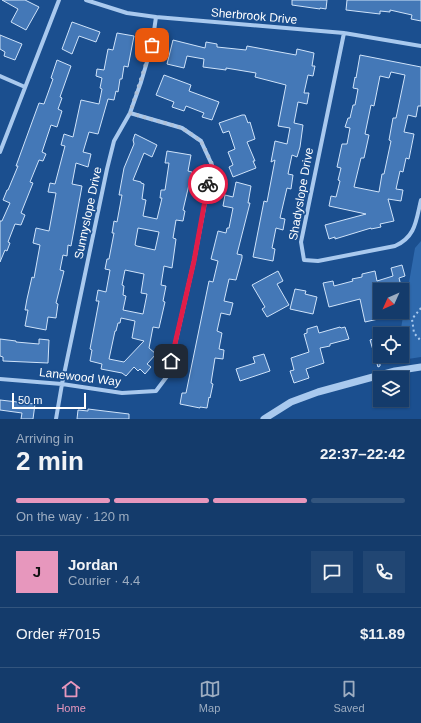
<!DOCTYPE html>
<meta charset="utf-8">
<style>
body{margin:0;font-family:Helvetica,sans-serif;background:#214673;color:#f1f3f6;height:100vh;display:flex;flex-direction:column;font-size:15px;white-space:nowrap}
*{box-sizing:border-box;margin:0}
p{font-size:13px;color:#9dadc1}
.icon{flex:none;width:22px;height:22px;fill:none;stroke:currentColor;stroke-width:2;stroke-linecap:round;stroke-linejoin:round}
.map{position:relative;height:419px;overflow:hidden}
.side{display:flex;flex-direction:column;background:#143b6b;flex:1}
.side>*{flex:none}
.needle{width:26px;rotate:225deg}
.fabs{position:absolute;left:373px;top:283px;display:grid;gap:8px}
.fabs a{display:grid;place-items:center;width:36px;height:36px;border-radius:0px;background:#143b6b;box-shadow:0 1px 3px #0004,0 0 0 1px #33557e;font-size:20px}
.scale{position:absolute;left:12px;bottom:10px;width:74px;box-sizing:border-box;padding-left:4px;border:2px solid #fff;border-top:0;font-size:11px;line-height:14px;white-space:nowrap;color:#fff;-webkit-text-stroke:3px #1b4f8f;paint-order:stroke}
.pin{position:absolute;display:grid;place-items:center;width:34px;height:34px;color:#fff;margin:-17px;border-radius:8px;box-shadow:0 2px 6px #0006}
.courier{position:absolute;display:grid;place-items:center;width:40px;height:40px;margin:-20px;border:3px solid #e11d48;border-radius:50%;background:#fff;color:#222;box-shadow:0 1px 5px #0007}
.overview em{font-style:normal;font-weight:800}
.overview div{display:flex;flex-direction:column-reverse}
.overview{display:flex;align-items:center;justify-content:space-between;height:68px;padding:0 16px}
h1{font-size:26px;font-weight:800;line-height:30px}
.bar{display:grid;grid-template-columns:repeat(4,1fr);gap:6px 4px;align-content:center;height:48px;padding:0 16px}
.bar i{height:5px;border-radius:3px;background:#33557e}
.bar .active{background:#e797bd}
.bar p{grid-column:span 4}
.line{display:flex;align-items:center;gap:10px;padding:0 16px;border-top:1px solid #33557e}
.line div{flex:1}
.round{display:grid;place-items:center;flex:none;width:42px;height:42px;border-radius:0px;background:#214673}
.tabs{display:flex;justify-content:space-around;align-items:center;height:56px;border-top:1px solid #33557e;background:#143b6b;font-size:11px;color:#9dadc1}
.tabs a{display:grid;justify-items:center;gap:2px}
.tabs .active{color:#e797bd}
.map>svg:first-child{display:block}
.green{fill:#2e69ad}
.building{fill:#4478b7;stroke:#cfe3fa;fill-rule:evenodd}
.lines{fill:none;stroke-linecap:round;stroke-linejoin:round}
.path{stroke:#a9c9ee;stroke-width:2;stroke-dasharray:2 3;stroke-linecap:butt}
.minor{stroke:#a9c9ee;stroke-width:4}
.tertiary{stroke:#a9c9ee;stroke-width:7}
.done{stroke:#afc1d8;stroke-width:4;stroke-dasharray:0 7.2}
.route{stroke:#e11d48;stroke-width:5}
.labels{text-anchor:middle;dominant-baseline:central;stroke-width:3.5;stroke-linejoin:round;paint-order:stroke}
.street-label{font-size:12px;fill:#fff;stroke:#1b4f8f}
</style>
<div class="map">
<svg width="421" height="419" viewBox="0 0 421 419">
<rect width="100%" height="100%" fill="#1b4f8f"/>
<path class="green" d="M421,241v116l-26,4 1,-5h6v-22h-2l15,-86z"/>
<path class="building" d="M2,0h23l14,7 -13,23 -15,-8 7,-13z
M292,0h35l-1,9 -6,-1v1l-28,-4z
M347,0h74v21l-10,-2 1,-4 -22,-5v2l-10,-1v3l-34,-4z
M72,22l28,10 -4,10 -17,-6 -7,18 -10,-5z
M117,33l17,3 -6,31 -4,-1 -2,13h-2l-2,13 -2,-1 -2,9 -6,-1 -10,35 -9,-2 -6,20 8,2 -3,13 -12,-4 -4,21 10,2 -11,60 -3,-1 -1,11 -4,-1 -3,15 4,1 -8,32 2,1 -2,14 -8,-1 -2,13 -21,-4 3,-16h-3l2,-11 5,-22 2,1 6,-33 -7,-2 3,-15 13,3 7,-38 -8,-1 2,-9 5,1 10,-38 -4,-1 3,-11 9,3 8,-37 18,4 3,-15 -2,-1 2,-10 -6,-2 1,-7 7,1 4,-21 5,1z
M0,35l22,9 -7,16 -11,-4 1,-4 -5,-3z
M173,40l32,8 1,-6 11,2v3l29,3 1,-4 49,9 1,-6 17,4 -2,13h3l-2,10 -5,-1 -4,18h5l-2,11 -9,-2 -4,21 9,2 -3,22 -3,10 -5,-2 -4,19 5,1 -2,14 -4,-1 -7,30 5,1 -2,11 -7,-2 -4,20 3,1 -2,12 -20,-4 11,-56 3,1 8,-42 -4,2 4,-21 12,3 3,-16 -12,-2 8,-41 -31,-8 1,-4 -30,-5v2l-23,-3 1,-8 -17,-3 -3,12 -17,-4z
M360,55l61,12v39h-3l-2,11 -8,-2 -4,17 10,2 -5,25 -3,-1 -3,14 -3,-1 -4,18 7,1 -2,11 -13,-2 6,22 -14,3 1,3 -10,2v-1l-36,11v-2l-6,2 -4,-14 41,-11 -37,-8 2,-10 5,1 4,-16 -2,-1 3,-12 -4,-1 5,-23h5l3,-16 -5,-1 3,-9h2l3,-13h2l3,-16 -5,-1 2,-11 1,1zM391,72l14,3 -9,43h-3l-4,22 2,1 -7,33h-2l-3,18 -25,-5 7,-29h3l5,-23 -4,-1 6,-29 3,1 6,-30 9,2z
M57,60l14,6 -11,31 2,1 -4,11 4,2 -5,16 -6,-2 -9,27 4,2 -3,7 -4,-1 -9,22 3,1 -12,30 4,2 -4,10 -6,-1 -7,18 2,1 -3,8 -2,-1 -5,12v-41h2l8,-18 -7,-3 4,-10h1l10,-24h-2l23,-63 5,1 9,-25 -2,-1z
M164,75l27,10 -2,6 30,11 -7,18 -10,-3 2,-4 -18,-7 -2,5 -12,-4 2,-5 -18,-7z
M242,115h3l3,8 2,-1 5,17 -8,3 8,19h-2l3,7 -23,9 -4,-10 4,-2 -5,-13 7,-3 -6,-18 -6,2 -4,-10z
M135,134l22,11 -5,12 -8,-4 -11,27 8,2v1l3,1 -2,15 4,1 -3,16 14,3 5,-21h-2l1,-8h4l4,-27h-4l2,-12 24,4 -3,16 4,1 -9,38 2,1 -2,10 -7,-1 -3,18 3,1 -4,29 -8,-2 -3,19 5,1 -3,15 2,1 -6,26 -6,-1 -4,21 7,6 -9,10 4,3 -6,7 -5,-5 -2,2 -4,-4 -8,9 -4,-3 -21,-4 1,-5 -12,-3 2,-11 -2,-1 9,-48h-3l2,-11 8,2 4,-22 -5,-1 2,-10h2l5,-26h-2l2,-12 3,1 5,-27h-3l5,-27 10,-24 -1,-4zM138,228l21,4 -4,18 -18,-4 -2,-1zM125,270l19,4 -3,19 6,1 -4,20 -20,-4 3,-14 -3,-1 1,-9 -2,-1zM121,318l14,3 -3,17 12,3 -20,21 -15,-3 6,-28h1l2,-8h2z
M236,182l15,4 -3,17h2l-13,51 5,1v3l-6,22 -7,-1 -5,22 9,2 -3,12 -9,-2 -4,18 5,2 -3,16 5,1 -1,9 -8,-1 -4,25 2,1 -3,14 -1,-1 -2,11 -7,-1v1l-20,-4 2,-11h4l23,-112 4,1 5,-21 -7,-2 7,-28 8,2 1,-5h2l4,-20 -10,-2 2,-11 8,2z
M402,265l3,11 -6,2 3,12h-22v22h16v3l-31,7 -5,-23 -31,8 -6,-24 10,-2 1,5 19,-5 -1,-2 10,-2v-3l13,-3 2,10 16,-5 -2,-8z
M278,271l5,10 -6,3 12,21 -22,12 -5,-8 3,-2 -13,-22z
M295,289l11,2 -1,3 12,3 -4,17 -23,-5z
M317,326l2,7 21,-6 1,1 4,-1 4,12 -19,5v2l-10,2 4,15 -18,6 3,9 -15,5 -4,-12 4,-1 -3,-12 18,-6 -5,-18 3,-1v-4z
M380,337v29l-2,1 -8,-27z
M0,339l16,2v1l23,2v-5l10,1 -1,23 -45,-2v-4l-3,-1z
M264,354l6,17 -30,10 -4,-12 19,-6 -2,-6z
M0,400l35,4 -2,15h-12l1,-6 -22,-3z
M88,409l41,5v5h-52l1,-9 10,1z"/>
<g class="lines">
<path class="path" d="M421,308l-9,11 2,14 7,8"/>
<path class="minor" d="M86,0l41,13 29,4 188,16 77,13
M344,33l-43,209 3,18 14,1 77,-15c21,-9 21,-26 26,-46
M0,76l25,11
M0,152l59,-152
M0,379l62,5 60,9 34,-2 12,-16 26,-114 18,-96 -11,-24 -19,-13 -52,-15
M56,419l6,-35 45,-215 7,-28 16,-28 11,-31 11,-37 4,-28"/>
<path class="tertiary" d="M264,419l27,-17 27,-10 77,-21 26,-4"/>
</g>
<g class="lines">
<path class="done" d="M152,45l-22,68 52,15 19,13 11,23 -4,20"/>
<path class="route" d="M171,361l23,-100 14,-77"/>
</g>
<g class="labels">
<g class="street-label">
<text transform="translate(254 16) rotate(5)">Sherbrook Drive</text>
<text transform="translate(301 194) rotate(-80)">Shadyslope Drive</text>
<text transform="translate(88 213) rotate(-78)">Sunnyslope Drive</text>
<text transform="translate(80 377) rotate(7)">Lanewood Way</text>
</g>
</g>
</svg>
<div class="fabs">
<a><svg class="needle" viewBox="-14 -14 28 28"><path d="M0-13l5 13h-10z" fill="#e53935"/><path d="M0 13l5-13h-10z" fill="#9dadc1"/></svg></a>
<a><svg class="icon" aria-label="locate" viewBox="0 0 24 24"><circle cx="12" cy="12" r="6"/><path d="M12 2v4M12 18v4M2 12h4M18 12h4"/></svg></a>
<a><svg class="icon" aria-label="layers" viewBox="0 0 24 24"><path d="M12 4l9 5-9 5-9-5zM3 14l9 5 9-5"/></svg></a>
</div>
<div class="scale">50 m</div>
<div class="pin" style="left:152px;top:45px;background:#ea580c"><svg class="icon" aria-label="bag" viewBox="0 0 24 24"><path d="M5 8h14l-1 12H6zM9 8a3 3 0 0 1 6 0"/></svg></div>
<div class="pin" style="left:171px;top:361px;background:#1f2937"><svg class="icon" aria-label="home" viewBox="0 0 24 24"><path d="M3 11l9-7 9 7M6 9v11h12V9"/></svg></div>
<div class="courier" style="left:208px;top:184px"><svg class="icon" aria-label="bike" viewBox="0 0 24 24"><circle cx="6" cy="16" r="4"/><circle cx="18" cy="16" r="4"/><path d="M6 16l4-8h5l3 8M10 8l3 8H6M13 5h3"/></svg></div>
</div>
<section class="side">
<div class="overview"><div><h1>2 min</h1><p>Arriving in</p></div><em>22:37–22:42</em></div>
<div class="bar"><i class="active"></i><i class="active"></i><i class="active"></i><i></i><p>On the way · 120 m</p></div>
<div class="line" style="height:72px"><b class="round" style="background:#e797bd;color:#111">J</b><div><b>Jordan</b><p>Courier · 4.4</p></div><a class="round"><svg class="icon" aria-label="chat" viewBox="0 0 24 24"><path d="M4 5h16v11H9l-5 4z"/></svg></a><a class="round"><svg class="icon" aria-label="phone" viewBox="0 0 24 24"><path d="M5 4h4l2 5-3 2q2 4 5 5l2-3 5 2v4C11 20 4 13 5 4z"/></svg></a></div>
<div class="line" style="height:52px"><div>Order #7015</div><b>$11.89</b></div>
</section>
<nav class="tabs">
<a class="active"><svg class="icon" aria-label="home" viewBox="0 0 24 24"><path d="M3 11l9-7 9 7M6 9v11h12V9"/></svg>Home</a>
<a><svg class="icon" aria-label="map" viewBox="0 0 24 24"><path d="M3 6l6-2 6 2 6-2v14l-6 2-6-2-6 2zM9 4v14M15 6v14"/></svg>Map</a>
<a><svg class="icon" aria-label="saved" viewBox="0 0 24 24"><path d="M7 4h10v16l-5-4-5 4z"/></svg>Saved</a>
</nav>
